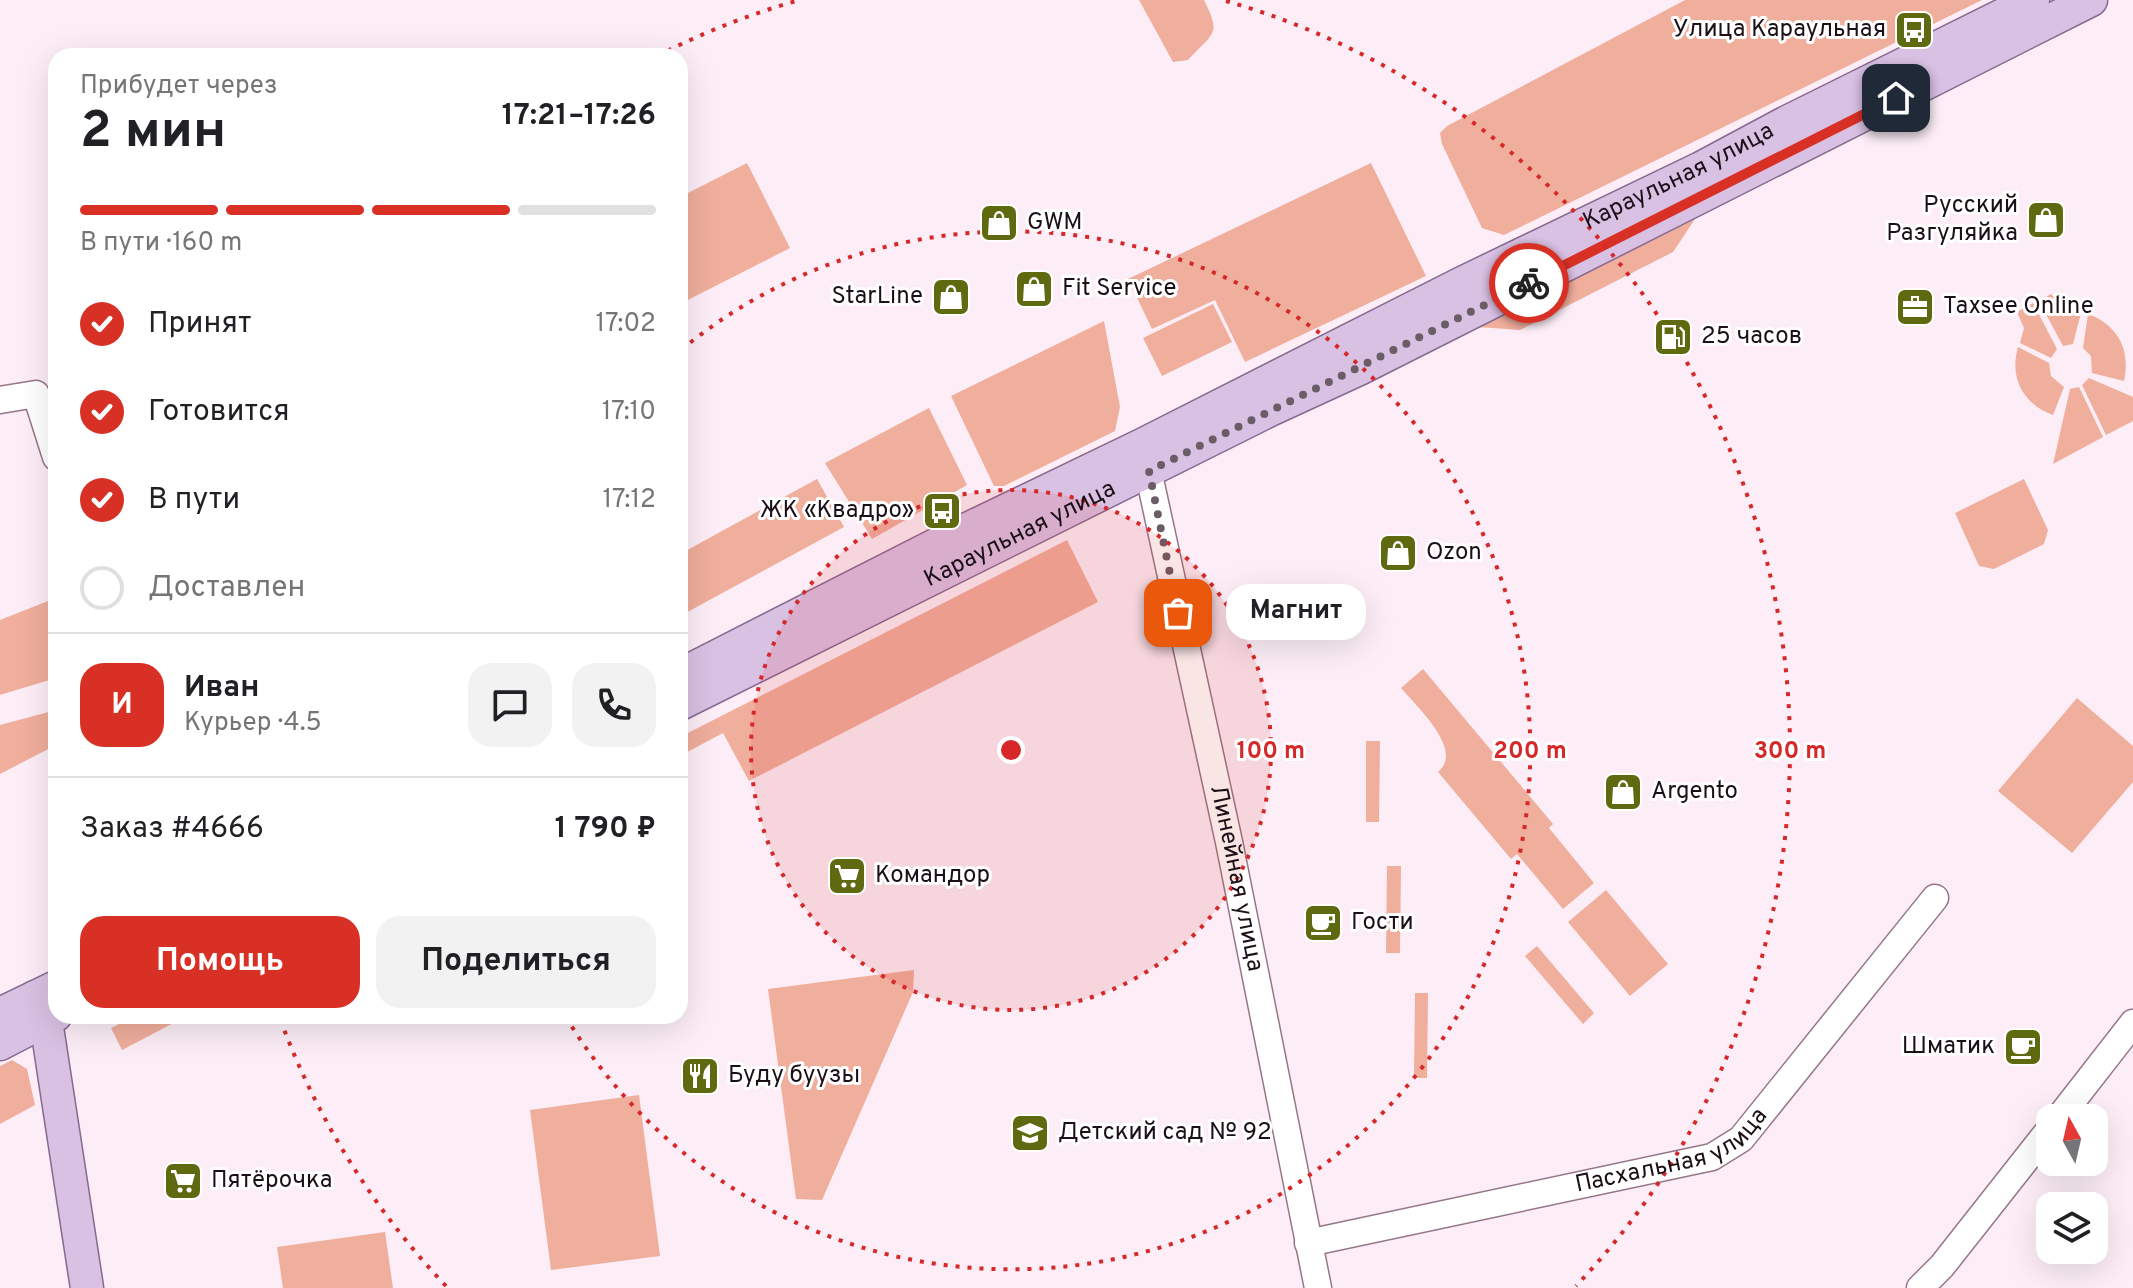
<!DOCTYPE html>
<html lang="ru">
<meta charset="utf-8">
<style>
body{margin:0;font-family:Overpass,sans-serif;background:#f2f2f2;color:#202124;height:100vh;display:flex;flex-direction:column;font-size:30px;white-space:nowrap}
*{box-sizing:border-box;margin:0}
p{font-size:26px;color:#757577}
.icon{flex:none;width:44px;height:44px;fill:none;stroke:currentColor;stroke-width:2;stroke-linecap:round;stroke-linejoin:round}
.map{position:relative;flex:1;overflow:hidden}
.panel{position:absolute;left:48px;top:48px;width:640px;height:976px;display:flex;flex-direction:column;background:#fff;border-radius:24px;box-shadow:0 8px 32px #0002}
.panel>*{flex:none}
.needle{width:52px;rotate:352deg}
.tools{position:absolute;left:2036px;top:1104px;display:grid;gap:16px}
.tools a{display:grid;place-items:center;width:72px;height:72px;border-radius:16px;background:#fff;box-shadow:0 8px 32px #0002;font-size:40px}
.pin{position:absolute;display:grid;place-items:center;width:68px;height:68px;color:#fff;margin:-34px;border-radius:16px;box-shadow:0 4px 12px #0006}
.courier{position:absolute;display:grid;place-items:center;width:80px;height:80px;margin:-40px;border:6px solid #d93025;border-radius:50%;background:#fff;color:#222;box-shadow:0 2px 10px #0007}
.bubble{position:absolute;height:56px;border-radius:24px;background:#fff;box-shadow:0 8px 32px #0002;font-size:26px;font-weight:700;line-height:56px;text-align:center}
.overview em{font-style:normal;font-weight:700}
.overview div{display:flex;flex-direction:column-reverse}
.overview{display:flex;align-items:center;justify-content:space-between;height:136px;padding:0 32px}
h1{font-size:52px;font-weight:700;line-height:60px}
.bar{display:grid;grid-template-columns:repeat(4,1fr);gap:12px 8px;align-content:center;height:96px;padding:0 32px}
.bar i{height:10px;border-radius:6px;background:#e0e0e0}
.bar .on{background:#d93025}
.bar p{grid-column:span 4}
.line{display:flex;align-items:center;gap:20px;padding:0 32px;border-top:2px solid #e0e0e0}
.line div{flex:1}
.round{display:grid;place-items:center;flex:none;width:84px;height:84px;border-radius:24px;background:#f2f2f2}
ol{padding:0 32px;list-style:none}
li{display:flex;align-items:center;gap:24px;height:88px}
li p{margin-inline-start:auto}
li .icon{padding:8px;border-radius:50%;background:#d93025;color:#fff;stroke-width:4}
li:last-child{color:#757577}
li i{width:44px;height:44px;border:4px solid #e0e0e0;border-radius:50%}
.button{display:flex;gap:16px;margin-top:auto;padding:16px 32px}
.button a{flex:1;height:92px;border-radius:24px;background:#d93025;color:#fff;font-size:32px;font-weight:700;line-height:92px;text-align:center}
.button a+a{background:#f2f2f2;color:#202124}
.map>svg:first-child{display:block}
.green{fill:#f0ae9c}
.lines{fill:none;stroke-linecap:round;stroke-linejoin:round}
.minor-casing{stroke:#967689;stroke-width:29}
.major-casing{stroke:#866890;stroke-width:35}
.minor{stroke:#fff;stroke-width:26}
.major{stroke:#d9c1e3;stroke-width:32}
.done{stroke:#6a5d66;stroke-width:8;stroke-dasharray:0 14.4}
.route{stroke:#d93025;stroke-width:10}
.ring{fill:none;stroke:#d62828;stroke-width:4;stroke-dasharray:4 8}
.labels{text-anchor:middle;dominant-baseline:central;stroke-width:6;stroke-linejoin:round;paint-order:stroke}
.poi-label{font-size:24px;fill:#1c1018;stroke:#fff;text-anchor:start}
.street-label{font-size:24px;fill:#1c1018;stroke:#fff}
.centre{fill:#d62828;stroke:#fff;stroke-width:4}
.ring-label{font-size:24px;text-anchor:middle;font-weight:bold;fill:#d62828;stroke:#fff;stroke-width:6;stroke-linejoin:round;paint-order:stroke}
</style>
<div class="map">
<svg width="2133" height="1288" viewBox="0 0 2133 1288">
<rect width="100%" height="100%" fill="#fcedf6"/>
<path class="green" d="M1139,0h65c18,36 9,32 -16,60l-15,2z
M1685,0h297l-478,235 -22,-7 -40,-84 -2,-11 7,-7z
M747,163l43,85 -110,56v-107z
M1371,163l55,113 -181,86 -30,-62 -63,29 -24,-50z
M1695,219l-22,33 -153,78 -42,-3z
M2051,294l12,13 18,6 -8,31 -10,2 -24,-45z
M2033,303l24,46 -6,9 -31,-15 4,-15 -7,-16z
M1213,304l19,38 -70,34 -19,-38z
M2088,314c30,11 43,36 36,67l-32,-8 -1,-17 -8,-8z
M1104,321l16,86 -5,24 -111,55h-10l-43,-90z
M2018,347l31,16 2,13 13,11 -11,28c-30,-11 -44,-37 -35,-68z
M2089,378l44,19v24l-27,14 -24,-50z
M2079,387l24,50 -50,27 17,-75z
M929,408l38,77 -95,54 -47,-76z
M817,479l27,48 -164,89v-62z
M2024,479l24,51 -4,14 -50,25 -15,-3 -24,-53z
M1067,540l31,62 -349,179 -26,-48 -43,23v-19z
M48,601h8v77l-56,17v-75z
M1423,669l130,155 -4,4 45,55 -31,26 -46,-55 -6,5 -73,-87c27,-22 -22,-66 -37,-84z
M2077,698l56,48v36l-61,71 -74,-62z
M56,710v35l-56,29v-49z
M1366,741h14l-1,81h-13z
M1387,866h14l-1,87h-14z
M1606,890l62,74 -38,32 -62,-74z
M1537,946l57,67 -11,11 -58,-68z
M914,970l-1,22 -91,208 -26,-1 -28,-210z
M1415,993h13l-1,85h-13z
M135,1016h52l-65,34 -11,-22z
M12,1060l15,9 8,36 -35,19v-58z
M639,1095l21,161 -109,14 -21,-160z
M385,1232l8,56h-110l-6,-41z"/>
<g class="lines">
<g class="minor-casing">
<g id="minor">
<path d="M0,400l36,-6 20,63"/>
<path id="s1" d="M1144,452l85,390 89,446"/>
<path d="M2059,1118l74,-95"/>
<path id="s2" d="M1308,1243l404,-86 29,-18 194,-241"/>
<path d="M1920,1288l22,-22 108,-137"/>
</g>
</g>
<g class="major-casing">
<g id="major">
<path id="s3" d="M680,675l275,-140 187,-90 320,-162 239,-115 84,-45 248,-123"/>
<path id="s4" d="M680,704l592,-295 87,-40 732,-369"/>
<path d="M35,997l11,24 41,267"/>
<path d="M0,1014l56,-27"/>
<path d="M0,1044l56,-29"/>
</g>
</g>
<use href="#minor" class="minor"/>
<use href="#major" class="major"/>
</g>
<g class="lines">
<path class="done" d="M1178,613l-29,-142 380,-188"/>
<path class="route" d="M1529,283l367,-185"/>
</g>
<circle cx="1011" cy="750" r="260" fill="#d62828" fill-opacity=".12"/>
<g class="ring">
<circle cx="1011" cy="750" r="260"/>
<path d="M681 350A519 519 0 1 1 566 1017"/>
<path d="M446 1286A779 779 0 0 1 279 1016M657 56A779 779 0 0 1 796 1M1226 1A779 779 0 0 1 1576 1286"/>
</g>
<defs>
<g id="bus-square" transform="scale(2)"><rect x="-9" y="-9" width="18" height="18" rx="4" fill="#5f690f" stroke="#fff"/><path d="M-5-6H5V4H4V6H2V4H-2V6H-4V4H-5ZM-3.5-4V0h7V-4ZM-3.5 1.2v1.5H-2V1.2ZM2 1.2v1.5H3.5V1.2Z" fill="#fff"/></g>
<g id="shop-square" transform="scale(2)"><rect x="-9" y="-9" width="18" height="18" rx="4" fill="#5f690f" stroke="#fff"/><path d="M-5-2.5h2.3a2.7 3.5 0 0 1 5.4 0H5L5.5 6h-11ZM-1.5-2.5h3a1.5 2.3 0 0 0-3 0Z" fill="#fff"/></g>
<g id="office-square" transform="scale(2)"><rect x="-9" y="-9" width="18" height="18" rx="4" fill="#5f690f" stroke="#fff"/><path d="M-6-3h4V-5.5h4V-3h4V5H-6ZM-1-4.5V-3h2v-1.5ZM-6 0V1H6V0Z" fill="#fff"/></g>
<g id="fuel-square" transform="scale(2)"><rect x="-9" y="-9" width="18" height="18" rx="4" fill="#5f690f" stroke="#fff"/><path d="M-5.5-6h7V0h2V4h1.3V-2.5L3-4.5l.8-.8L6-3V5H2.5V1h-1V6h-7ZM-4.2-4.7v3.2H.2V-4.7Z" fill="#fff"/></g>
<g id="supermarket-square" transform="scale(2)"><rect x="-9" y="-9" width="18" height="18" rx="4" fill="#5f690f" stroke="#fff"/><path d="M-6-5.5h2.5l.6 2H6L4.5 2H-2.5L-4.4-4H-6ZM-1.5 3.2a1.3 1.3 0 1 0 .1 0ZM3 3.2a1.3 1.3 0 1 0 .1 0Z" fill="#fff"/></g>
<g id="cafe-square" transform="scale(2)"><rect x="-9" y="-9" width="18" height="18" rx="4" fill="#5f690f" stroke="#fff"/><path d="M-5.5-4.5H6V0H3Q3 3.5 0 3.5H-2.5Q-5.5 3.5-5.5 0ZM3-3.2v2h1.7v-2ZM-6 4.5H4V6H-6Z" fill="#fff"/></g>
<g id="restaurant-square" transform="scale(2)"><rect x="-9" y="-9" width="18" height="18" rx="4" fill="#5f690f" stroke="#fff"/><path d="M-5-6h1v4h1v-4h1v4h1v-4h1v5L-1.5 .5V6h-2V.5L-5-1ZM5-6V6H3V1.5H1.5Q1.5-4 5-6Z" fill="#fff"/></g>
<g id="school-square" transform="scale(2)"><rect x="-9" y="-9" width="18" height="18" rx="4" fill="#5f690f" stroke="#fff"/><path d="M0-5L7-2L0 1L-7-2ZM-4 1L0 2.5L4 1V4Q0 6-4 4Z" fill="#fff"/></g>
</defs>
<g fill-rule="evenodd">
<use href="#bus-square" x="1914" y="30"/>
<use href="#shop-square" x="2046" y="220"/>
<use href="#shop-square" x="999" y="223"/>
<use href="#shop-square" x="1034" y="289"/>
<use href="#shop-square" x="951" y="297"/>
<use href="#office-square" x="1915" y="307"/>
<use href="#fuel-square" x="1673" y="337"/>
<use href="#bus-square" x="942" y="511"/>
<use href="#shop-square" x="1398" y="553"/>
<use href="#shop-square" x="1623" y="792"/>
<use href="#supermarket-square" x="847" y="876"/>
<use href="#cafe-square" x="1323" y="923"/>
<use href="#cafe-square" x="2023" y="1047"/>
<use href="#restaurant-square" x="700" y="1076"/>
<use href="#school-square" x="1030" y="1133"/>
<use href="#supermarket-square" x="183" y="1181"/>
</g>
<g class="labels">
<g class="poi-label">
<text x="1886" y="30" text-anchor="end">Улица Караульная</text>
<text x="2018" y="206" text-anchor="end">Русский<tspan x="2018" dy="28">Разгуляйка</tspan></text>
<text x="1027" y="223">GWM</text>
<text x="1062" y="289">Fit Service</text>
<text x="923" y="297" text-anchor="end">StarLine</text>
<text x="1943" y="307">Taxsee Online</text>
<text x="1701" y="337">25 часов</text>
<text x="914" y="511" text-anchor="end">ЖК «Квадро»</text>
<text x="1426" y="553">Ozon</text>
<text x="1651" y="792">Argento</text>
<text x="875" y="876">Командор</text>
<text x="1351" y="923">Гости</text>
<text x="1995" y="1047" text-anchor="end">Шматик</text>
<text x="728" y="1076">Буду буузы</text>
<text x="1058" y="1133">Детский сад № 92</text>
<text x="211" y="1181">Пятёрочка</text>
</g>
<g class="street-label">
<text stroke="none"><textPath href="#s3" startOffset="1116">Караульная улица</textPath></text>
<text stroke="none"><textPath href="#s4" startOffset="380">Караульная улица</textPath></text>
<text stroke="none"><textPath href="#s1" startOffset="436">Линейная улица</textPath></text>
<text stroke="none"><textPath href="#s2" startOffset="378">Пасхальная улица</textPath></text>
</g>
</g>
<circle cx="1011" cy="750" r="12" class="centre"/>
<g class="ring-label">
<text x="1271" y="758">100 m</text>
<text x="1530" y="758">200 m</text>
<text x="1790" y="758">300 m</text>
</g>
</svg>
<div class="tools">
<a><svg class="needle" viewBox="-14 -14 28 28"><path d="M0-13l5 13h-10z" fill="#e53935"/><path d="M0 13l5-13h-10z" fill="#757577"/></svg></a>
<a><svg class="icon" aria-label="layers" viewBox="0 0 24 24"><path d="M12 4l9 5-9 5-9-5zM3 14l9 5 9-5"/></svg></a>
</div>
<div class="pin" style="left:1178px;top:613px;background:#ea580c"><svg class="icon" aria-label="bag" viewBox="0 0 24 24"><path d="M5 8h14l-1 12H6zM9 8a3 3 0 0 1 6 0"/></svg></div>
<div class="pin" style="left:1896px;top:98px;background:#1f2937"><svg class="icon" aria-label="home" viewBox="0 0 24 24"><path d="M3 11l9-7 9 7M6 9v11h12V9"/></svg></div>
<div class="courier" style="left:1529px;top:283px"><svg class="icon" aria-label="bike" viewBox="0 0 24 24"><circle cx="6" cy="16" r="4"/><circle cx="18" cy="16" r="4"/><path d="M6 16l4-8h5l3 8M10 8l3 8H6M13 5h3"/></svg></div>
<div class="bubble" style="left:1226px;top:584px;width:140px">Магнит</div>
<section class="panel">
<div class="overview"><div><h1>2 мин</h1><p>Прибудет через</p></div><em>17:21–17:26</em></div>
<div class="bar"><i class="on"></i><i class="on"></i><i class="on"></i><i></i><p>В пути · 160 m</p></div>
<ol>
<li><svg class="icon" aria-label="check" viewBox="0 0 24 24"><path d="M5 12l5 5 9-10"/></svg>Принят<p>17:02</p></li>
<li><svg class="icon" aria-label="check" viewBox="0 0 24 24"><path d="M5 12l5 5 9-10"/></svg>Готовится<p>17:10</p></li>
<li><svg class="icon" aria-label="check" viewBox="0 0 24 24"><path d="M5 12l5 5 9-10"/></svg>В пути<p>17:12</p></li>
<li><i></i>Доставлен</li>
</ol>
<div class="line" style="height:144px"><b class="round" style="background:#d93025;color:#fff">И</b><div><b>Иван</b><p>Курьер · 4.5</p></div><a class="round"><svg class="icon" aria-label="chat" viewBox="0 0 24 24"><path d="M4 5h16v11H9l-5 4z"/></svg></a><a class="round"><svg class="icon" aria-label="phone" viewBox="0 0 24 24"><path d="M5 4h4l2 5-3 2q2 4 5 5l2-3 5 2v4C11 20 4 13 5 4z"/></svg></a></div>
<div class="line" style="height:104px"><div>Заказ #4666</div><b>1 790 ₽</b></div>
<div class="button"><a>Помощь</a><a>Поделиться</a></div>
</section>
</div>
